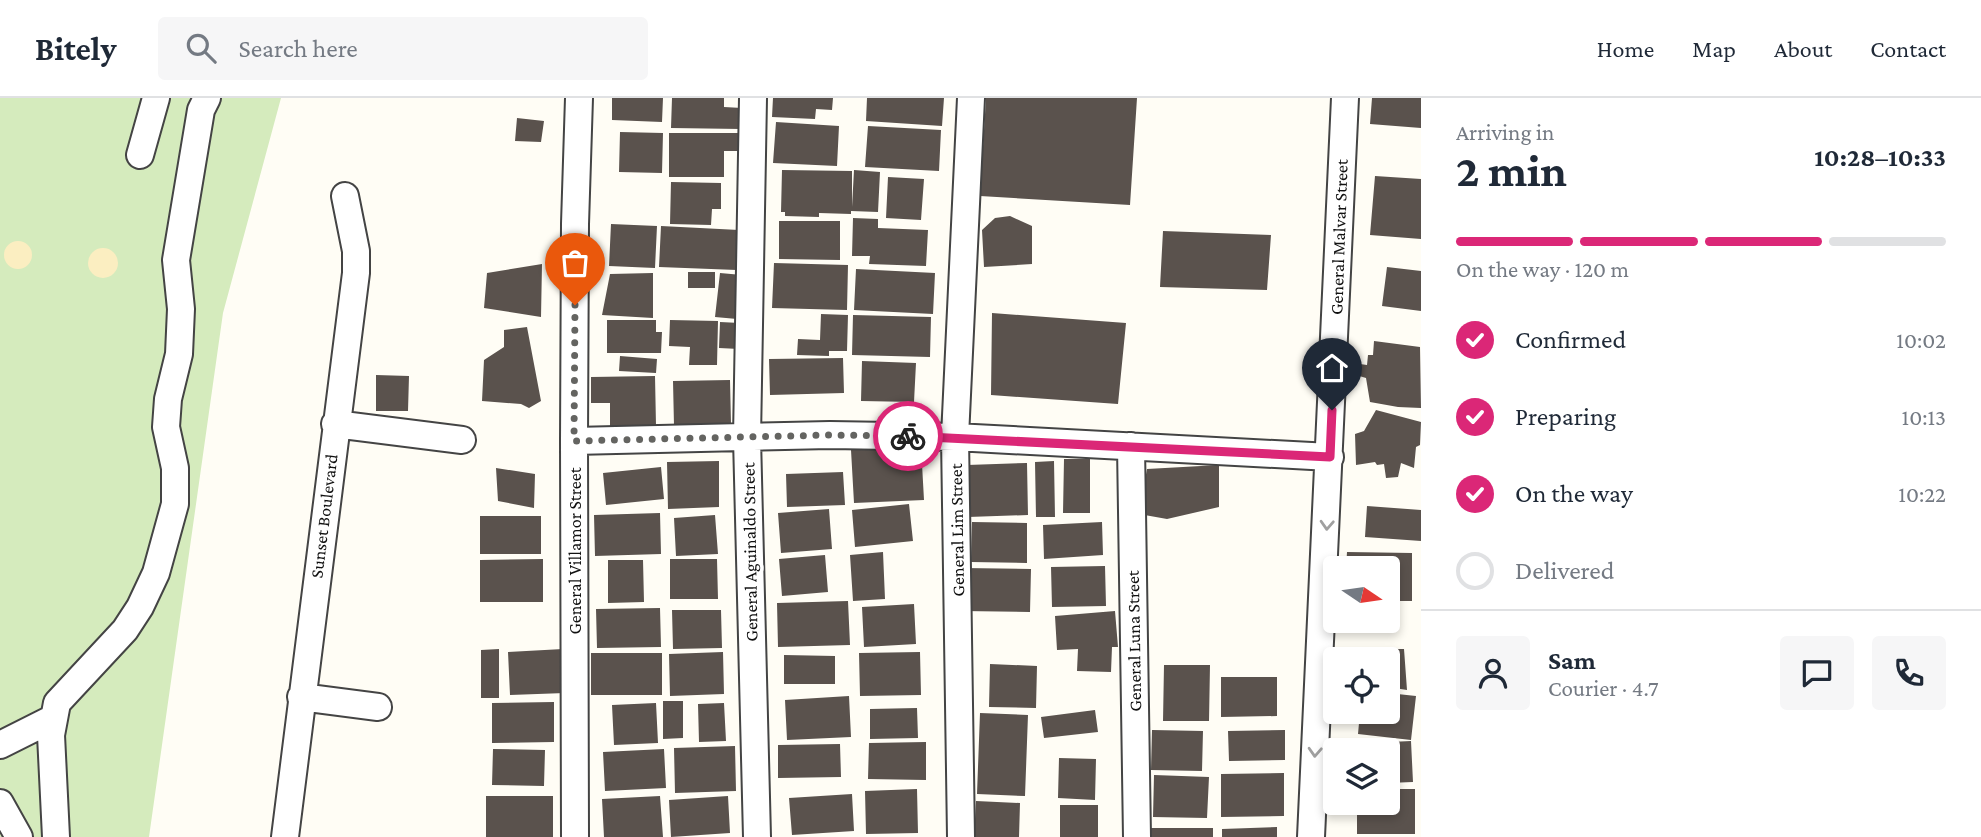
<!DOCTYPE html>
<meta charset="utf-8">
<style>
body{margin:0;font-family:"Crimson Pro",serif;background:#f6f6f7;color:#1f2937;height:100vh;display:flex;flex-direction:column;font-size:26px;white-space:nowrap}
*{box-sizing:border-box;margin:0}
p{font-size:23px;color:#747a83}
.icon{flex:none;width:38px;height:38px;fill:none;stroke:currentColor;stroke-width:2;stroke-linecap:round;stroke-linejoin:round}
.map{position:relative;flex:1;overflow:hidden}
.panel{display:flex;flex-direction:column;background:#fff;width:560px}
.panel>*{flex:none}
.needle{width:46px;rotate:103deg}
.buttons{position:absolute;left:1323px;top:458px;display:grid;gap:14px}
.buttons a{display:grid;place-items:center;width:77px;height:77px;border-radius:7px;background:#fff;box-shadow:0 4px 10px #0003;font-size:35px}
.pin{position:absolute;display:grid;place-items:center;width:60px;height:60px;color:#fff;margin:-72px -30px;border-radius:50% 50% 50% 0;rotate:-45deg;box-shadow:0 0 7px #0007}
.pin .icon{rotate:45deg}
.courier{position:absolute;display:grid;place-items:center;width:70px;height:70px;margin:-35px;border:5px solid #db2777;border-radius:50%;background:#fff;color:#222;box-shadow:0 2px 9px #0007}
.headline em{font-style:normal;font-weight:700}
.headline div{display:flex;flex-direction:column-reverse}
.headline{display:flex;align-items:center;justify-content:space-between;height:119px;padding:0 35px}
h1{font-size:46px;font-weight:700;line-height:52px}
.bar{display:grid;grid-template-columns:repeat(4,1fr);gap:10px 7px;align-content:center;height:84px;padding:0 35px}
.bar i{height:9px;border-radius:5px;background:#e0e1e3}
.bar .on{background:#db2777}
.bar p{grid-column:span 4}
.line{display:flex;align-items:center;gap:18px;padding:0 35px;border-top:2px solid #e0e1e3}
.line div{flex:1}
.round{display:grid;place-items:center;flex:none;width:74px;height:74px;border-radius:7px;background:#f6f6f7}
ol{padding:0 35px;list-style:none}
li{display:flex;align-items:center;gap:21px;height:77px}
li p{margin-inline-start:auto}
li .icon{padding:7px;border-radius:50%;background:#db2777;color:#fff;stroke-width:4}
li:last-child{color:#747a83}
li i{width:38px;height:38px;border:4px solid #e0e1e3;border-radius:50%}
header{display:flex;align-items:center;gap:42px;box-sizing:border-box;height:98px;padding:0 35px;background:#fff;border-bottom:2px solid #e0e1e3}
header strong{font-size:33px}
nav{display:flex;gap:38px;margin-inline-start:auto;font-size:24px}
.search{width:490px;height:63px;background:#f6f6f7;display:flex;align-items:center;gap:18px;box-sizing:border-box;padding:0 24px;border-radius:7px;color:#747a83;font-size:26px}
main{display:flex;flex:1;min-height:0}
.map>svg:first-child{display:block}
.green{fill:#d5ebbd}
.sand{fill:#fbeec1}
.building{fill:#5a524d}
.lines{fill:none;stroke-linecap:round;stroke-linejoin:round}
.minor-casing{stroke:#444;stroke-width:30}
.minor{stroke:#fff;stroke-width:26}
.oneway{stroke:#a0a0a0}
.done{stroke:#646461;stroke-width:7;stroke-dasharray:0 12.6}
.route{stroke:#db2777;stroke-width:9}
.labels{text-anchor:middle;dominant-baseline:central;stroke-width:7;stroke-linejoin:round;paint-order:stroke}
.street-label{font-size:18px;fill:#111;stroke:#fff}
</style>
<header>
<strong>Bitely</strong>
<div class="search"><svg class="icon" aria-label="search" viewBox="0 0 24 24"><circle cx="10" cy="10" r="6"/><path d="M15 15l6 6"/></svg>Search here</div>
<nav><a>Home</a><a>Map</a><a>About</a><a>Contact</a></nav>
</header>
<main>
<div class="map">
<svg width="1421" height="739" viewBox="0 0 1421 739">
<rect width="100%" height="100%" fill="#fffdf5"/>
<path class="green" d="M0,0h281l-58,215 -74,524h-149z"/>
<path class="sand" d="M4 157a14 14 0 1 1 28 0a14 14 0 1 1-28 0Z
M88 165a15 15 0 1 1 30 0a15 15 0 1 1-30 0Z"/>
<path class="building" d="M612,0h51l-1,24 -50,-2z
M672,0h52v9l18,1 -1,21 -70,-1z
M773,0h60l-1,12 -16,-1 -1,10 -43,-2z
M867,0h77l-2,28 -76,-5z
M986,0h151l-7,107 -150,-9z
M1372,0h49v30l-51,-4z
M517,20l27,3 -3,21 -26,-1z
M776,24l63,4 -2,40 -64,-3z
M868,28l73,4 -2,41 -74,-4z
M620,34l43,1 -1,40 -43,-1z
M669,35h71v18h-16v26h-55z
M782,72l70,1v36l2,-37 26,2 -2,40 -27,-1v3l-32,-1v4l-34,-1v-4h-4z
M1375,78l46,3v60l-51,-4z
M888,79l36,2 -3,41 -35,-2z
M671,84l50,1v26h-9l-1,16 -41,-1z
M1010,118l22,10v38l-48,3 -2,-37 13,-12z
M853,120l25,1v9l50,2 -2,36 -57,-2 1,-8h-18z
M779,123h61v39l-61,-1z
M611,126l46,2 -2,42 -46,-2z
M661,128l78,4 -2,40 -78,-3z
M1163,133l108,4 -4,55 -107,-3z
M774,165l74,2 -1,45 -75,-2z
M542,166l-1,53 -57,-9 3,-35z
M1387,169l34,4v40l-39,-5z
M856,171l79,4 -2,41 -79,-4z
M688,174h27v16h-27z
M653,175v45l-51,-3 8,-41z
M720,175l22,2 -5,44 -22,-2z
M992,215l134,10 -8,81 -127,-9z
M821,216l27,1 -1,36h-18v5l-32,-1 1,-16 22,1z
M853,217l78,2 -1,40 -78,-2z
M607,222h49v12h6l-1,21h-54z
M670,222l48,1 -1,44h-28l1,-18 -21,-1z
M720,224l20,1 -1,26 -20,-1z
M527,229l14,74 -12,7 -8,-4 -39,-3 2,-41 20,-13v-17z
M1374,243l46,6 1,61 -23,-1 -28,-5 -4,-24 -10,-3 -3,-12 14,2 1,-10h5z
M620,258l37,3 -1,14 -37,-2z
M843,260l1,35 -74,2 -1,-36z
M862,263l54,2 -2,39 -53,-1z
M376,277l33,1 -1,35h-32z
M655,278l1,50 -46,1v-24h-19v-26z
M730,282l1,44 -57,2 -1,-45z
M1376,312l45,12 -1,23 -4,2 -2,21 -13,-5 -3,14 -12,1 -2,-14 -7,1 -2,-3 -19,3 -1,-31 9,-3z
M921,348l3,54 -70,3 -3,-53z
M1064,361h26v54h-27z
M719,363v46l-51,2 -1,-47z
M1054,363l1,56h-19l-1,-55z
M1027,365l1,52 -60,2 -1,-52z
M1219,367v42l-52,12 -28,-5 8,-45z
M661,369l3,32 -58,6 -3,-32z
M496,370l39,6 -1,34 -36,-7z
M843,374l2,33 -58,2 -1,-33z
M909,406l4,37 -58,6 -3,-37z
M1367,408l54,4v31l-56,-4z
M829,411l3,40 -51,4 -3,-40z
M660,415l1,41 -66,2 -1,-41z
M715,417l3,39 -42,2 -2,-38z
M480,418h61v38h-61z
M972,424l55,1v40l-56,-1z
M1102,424l1,33 -59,4 -1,-34z
M883,454l2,47 -32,2 -3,-46z
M1347,454l65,1v48h-24v-32l-42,-1z
M825,457l3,37 -46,4 -3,-37z
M543,461v43h-63v-42z
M670,461h47l1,40h-48z
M608,462h35l1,42 -36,1z
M1105,468l1,40 -54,1 -1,-40z
M963,470l68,1 -1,43 -68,-1z
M848,503l2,44 -72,2 -1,-44z
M914,506l2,40 -52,3 -2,-40z
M660,510l1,39 -64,1 -1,-39z
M672,512h49l1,38 -49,1z
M1115,513l3,36h-6l-1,25 -34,-1 1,-22 -21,1 -2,-34z
M499,551v49h-18v-48z
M563,551l2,44 -55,2 -2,-43z
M1360,551h44l3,41 -19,-3v-27h-29z
M723,554l1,42 -54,2 -1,-42z
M920,554l1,43 -61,1 -1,-43z
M591,555h71v42h-71z
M784,557l51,1v28h-51z
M990,566l47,2 -1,42 -47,-1z
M1164,567h46l-1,56h-46z
M1221,579h56v39l-56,1z
M1388,595l28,3 -5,44 -53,-6 2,-22h28z
M849,598l2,41 -64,3 -2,-40z
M663,603h20v37l-20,1z
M554,604v40l-62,1v-40z
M656,605l2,40 -44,2 -2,-40z
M724,605l2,38 -27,1 -1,-38z
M917,610l1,30 -48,1v-30z
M1095,612l3,22 -54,6 -3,-21z
M980,615l48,2 -3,81 -48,-2z
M1152,632l51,1 -1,40 -51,-1z
M1285,632v30l-56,1 -1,-30z
M1411,643l2,41 -25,1v-32h-39v-7z
M926,644v38l-58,-1 1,-36z
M840,646l1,33 -63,1v-33z
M735,648l1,45 -61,2 -1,-45z
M493,651l52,1 -1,36 -52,-1z
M664,651l2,39 -61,3 -2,-39z
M1059,660l37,1 -1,41 -37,-2z
M1284,675v43l-63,1v-43z
M1154,677l55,2 -2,41 -54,-1z
M917,691l1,44 -52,1 -1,-43z
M1388,691h27v45h-58v-31h31z
M852,696l2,37 -62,4 -3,-37z
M486,698h67v41h-67z
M660,698l3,41h-59l-2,-38z
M728,698l2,37 -59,4 -2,-37z
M976,703l44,2 -1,34h-45z
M1060,707h38v32h-38z
M1277,729v10h-55v-8z
M1147,730h66v9h-66z"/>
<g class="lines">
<g class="minor-casing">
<path id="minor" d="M753,0l-6,340 10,399
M140,57l16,-57
M335,326l127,16
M574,343l256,-6 125,2 375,20
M1131,348l6,391
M301,599l77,10
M0,647l54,-27
M0,705l19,34
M56,739l-5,-102 6,-32 68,-73 15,-23 16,-34 19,-69v-36l-9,-41 2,-28 11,-45 2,-45 -5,-49 25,-150 6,-12
M285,739l71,-564v-22l-11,-55
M575,739l-1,-396 1,-217 4,-126
M961,739l-6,-400 16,-339
M1311,739l34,-739"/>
</g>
<use href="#minor" class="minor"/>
</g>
<defs><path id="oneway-chevron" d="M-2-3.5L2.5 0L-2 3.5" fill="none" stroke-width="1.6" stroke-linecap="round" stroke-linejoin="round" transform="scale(1.75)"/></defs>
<g class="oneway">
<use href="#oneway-chevron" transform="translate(1327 427) rotate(93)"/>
<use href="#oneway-chevron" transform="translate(1315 654) rotate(93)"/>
</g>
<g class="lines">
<path class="done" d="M575,207l-1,136 256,-6 78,1"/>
<path class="route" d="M908,338l422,21 2,-47"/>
</g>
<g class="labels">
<g class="street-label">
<text transform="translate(1339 139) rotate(-88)">General Malvar Street</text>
<text transform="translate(324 418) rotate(-83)">Sunset Boulevard</text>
<text transform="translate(957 432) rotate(-91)">General Lim Street</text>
<text transform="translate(575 453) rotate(-90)">General Villamor Street</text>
<text transform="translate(750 454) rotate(-91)">General Aguinaldo Street</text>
<text transform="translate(1134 543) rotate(-91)">General Luna Street</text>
</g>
</g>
</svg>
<div class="buttons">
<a><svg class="needle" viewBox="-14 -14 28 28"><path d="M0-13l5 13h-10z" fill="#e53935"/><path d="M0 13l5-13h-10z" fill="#747a83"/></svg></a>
<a><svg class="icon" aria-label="locate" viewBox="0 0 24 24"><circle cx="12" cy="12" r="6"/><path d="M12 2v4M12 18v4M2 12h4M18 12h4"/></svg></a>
<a><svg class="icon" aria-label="layers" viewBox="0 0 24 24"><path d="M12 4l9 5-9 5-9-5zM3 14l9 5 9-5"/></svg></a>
</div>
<div class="pin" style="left:575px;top:207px;background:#ea580c"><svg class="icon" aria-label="bag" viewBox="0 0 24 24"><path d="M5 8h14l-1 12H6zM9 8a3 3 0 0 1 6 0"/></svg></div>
<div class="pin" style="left:1332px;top:312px;background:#1f2937"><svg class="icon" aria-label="home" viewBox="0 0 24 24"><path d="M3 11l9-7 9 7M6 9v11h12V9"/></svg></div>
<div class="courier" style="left:908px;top:338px"><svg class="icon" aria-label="bike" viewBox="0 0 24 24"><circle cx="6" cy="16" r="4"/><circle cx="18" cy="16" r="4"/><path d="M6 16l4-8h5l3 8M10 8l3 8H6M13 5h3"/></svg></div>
</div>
<section class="panel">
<div class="headline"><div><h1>2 min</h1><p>Arriving in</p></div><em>10:28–10:33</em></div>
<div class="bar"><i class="on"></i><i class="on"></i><i class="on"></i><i></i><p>On the way · 120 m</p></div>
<ol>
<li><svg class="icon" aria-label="check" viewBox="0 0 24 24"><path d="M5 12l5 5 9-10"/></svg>Confirmed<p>10:02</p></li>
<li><svg class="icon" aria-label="check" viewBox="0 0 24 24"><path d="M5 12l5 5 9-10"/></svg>Preparing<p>10:13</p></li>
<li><svg class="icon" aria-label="check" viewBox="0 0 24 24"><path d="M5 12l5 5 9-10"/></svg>On the way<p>10:22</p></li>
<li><i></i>Delivered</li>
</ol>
<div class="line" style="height:126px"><a class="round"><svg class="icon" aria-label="person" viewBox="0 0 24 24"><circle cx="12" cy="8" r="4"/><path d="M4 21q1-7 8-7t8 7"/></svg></a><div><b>Sam</b><p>Courier · 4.7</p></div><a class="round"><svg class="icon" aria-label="chat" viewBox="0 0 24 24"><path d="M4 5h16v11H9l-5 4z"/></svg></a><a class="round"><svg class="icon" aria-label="phone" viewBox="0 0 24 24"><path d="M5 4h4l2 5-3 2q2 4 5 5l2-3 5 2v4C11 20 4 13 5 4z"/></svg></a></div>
</section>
</main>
